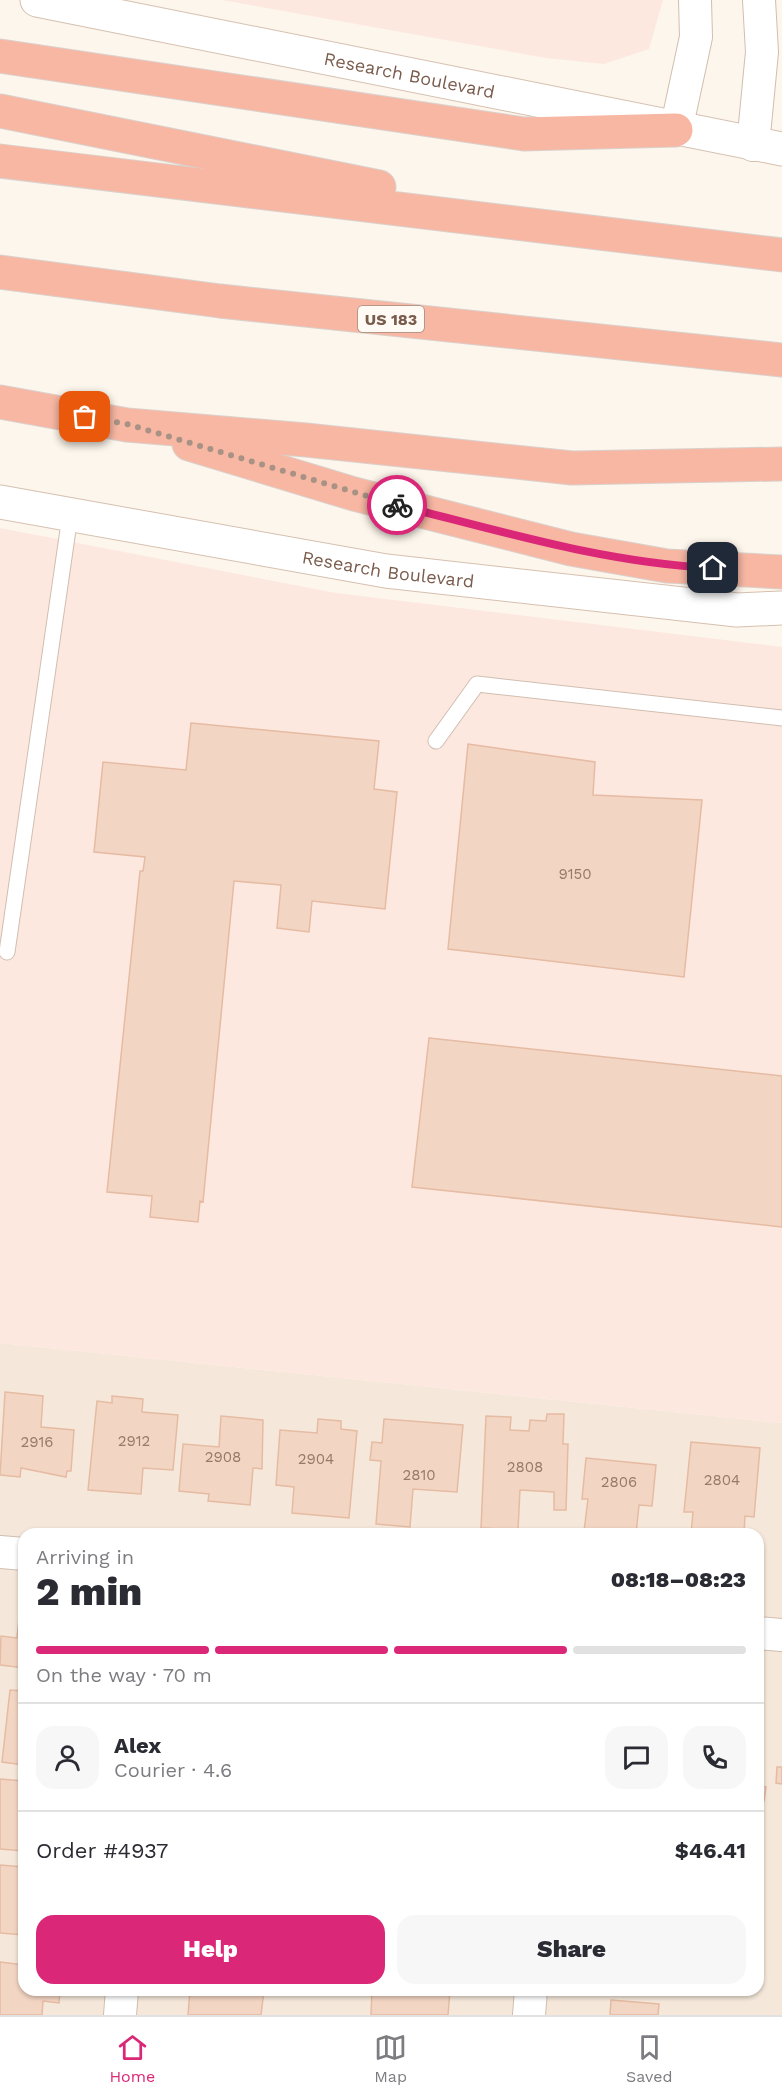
<!DOCTYPE html>
<meta charset="utf-8">
<style>
body{margin:0;font-family:"Work Sans",sans-serif;background:#f7f7f7;color:#2b2b33;height:100vh;display:flex;flex-direction:column;font-size:22px;white-space:nowrap}
*{box-sizing:border-box;margin:0}
p{font-size:20px;color:#7c7c81}
.icon{flex:none;width:33px;height:33px;fill:none;stroke:currentColor;stroke-width:2;stroke-linecap:round;stroke-linejoin:round}
.map{position:relative;flex:1;overflow:hidden}
.details{position:absolute;left:18px;top:1528px;width:746px;height:468px;display:flex;flex-direction:column;background:#fff;border-radius:18px;box-shadow:0 2px 4px #0004}
.details>*{flex:none}
.pin{position:absolute;display:grid;place-items:center;width:51px;height:51px;color:#fff;margin:-26px;border-radius:12px;box-shadow:0 3px 9px #0006}
.courier{position:absolute;display:grid;place-items:center;width:60px;height:60px;margin:-30px;border:4px solid #db2777;border-radius:50%;background:#fff;color:#222;box-shadow:0 2px 8px #0007}
.head em{font-style:normal;font-weight:800}
.head div{display:flex;flex-direction:column-reverse}
.head{display:flex;align-items:center;justify-content:space-between;height:102px;padding:0 18px}
h1{font-size:39px;font-weight:800;line-height:45px}
.bar{display:grid;grid-template-columns:repeat(4,1fr);gap:9px 6px;align-content:center;height:72px;padding:0 18px}
.bar i{height:8px;border-radius:4px;background:#e1e1e2}
.bar .selected{background:#db2777}
.bar p{grid-column:span 4}
.line{display:flex;align-items:center;gap:15px;padding:0 18px;border-top:2px solid #e1e1e2}
.line div{flex:1}
.round{display:grid;place-items:center;flex:none;width:63px;height:63px;border-radius:18px;background:#f7f7f7}
.cta{display:flex;gap:12px;margin-top:auto;padding:12px 18px}
.cta a{flex:1;height:69px;border-radius:18px;background:#db2777;color:#fff;font-size:24px;font-weight:800;line-height:69px;text-align:center}
.cta a+a{background:#f7f7f7;color:#2b2b33}
.tab-bar{display:flex;justify-content:space-around;align-items:center;height:84px;border-top:2px solid #e1e1e2;background:#fff;font-size:16px;color:#7c7c81}
.tab-bar a{display:grid;justify-items:center;gap:3px}
.tab-bar .selected{color:#db2777}
.map>svg:first-child{display:block}
.residential{fill:#f5e8da;fill-rule:evenodd}
.commercial{fill:#fde8e0}
.building{fill:#f3d5c3;stroke:#e6bba3;stroke-width:1.5}
.lines{fill:none;stroke-linecap:round;stroke-linejoin:round}
.service-casing{stroke:#d1beb0;stroke-width:17}
.minor-casing{stroke:#d1beb0;stroke-width:34}
.secondary-casing{stroke:#d6c0b0;stroke-width:35}
.motorway-casing{stroke:#dad1cd;stroke-width:35}
.service{stroke:#fff;stroke-width:15}
.minor{stroke:#fff;stroke-width:32}
.secondary{stroke:#fff;stroke-width:33}
.motorway{stroke:#f7b7a3;stroke-width:33}
.done{stroke:#a89285;stroke-width:6;stroke-dasharray:0 10.8}
.route{stroke:#db2777;stroke-width:8}
.labels{text-anchor:middle;dominant-baseline:central;stroke-width:4.5;stroke-linejoin:round;paint-order:stroke}
.number-label{font-size:15px;fill:#987a6a}
.shield{fill:#fffaf3;stroke:#a28b7f;stroke-width:1.5}
.shield-label{font-size:16px;font-weight:bold;fill:#7a5c4d}
.street-label{font-size:18px;fill:#7a5c4d;stroke:#fffaf3}
</style>
<div class="map">
<svg width="782" height="2015" viewBox="0 0 782 2015">
<rect width="100%" height="100%" fill="#fdf6ec"/>
<path class="residential" d="M0,1343l782,80v592h-782zM24,1534h734v456h-734z"/>
<path class="commercial" d="M222,0h441l-14,49 -45,15 -58,-6z
M0,528l336,65 446,54v776l-782,-80z"/>
<path class="building" d="M191,723l188,18 -5,48 23,3 -12,117 -73,-8 -3,31 -32,-4 4,-43 -47,-4 -31,321 -3,-1 -2,21 -48,-5 2,-21 -45,-4 33,-321h3l2,-14 -51,-5 9,-90 83,8z
M468,744l127,18 -2,33 109,5 -18,177 -236,-28z
M429,1038l353,38v151l-370,-40z
M5,1392l38,4 -2,31 33,3 -3,41h-4l-1,6 -45,-9 -1,9 -20,-2z
M112,1396l31,3 -1,13 36,3 -5,55 -30,-2 -2,26 -53,-4 9,-89 15,2z
M547,1414h17l-1,30h5l-2,66h-12v-18l-34,-2 -2,40 -37,-2 5,-112 25,1 -1,13 19,1 1,-11 16,1z
M221,1416l42,4 -1,49 -9,-1 -3,37 -42,-4 1,-7 -30,-3 4,-47 36,3z
M318,1419l23,2v8l16,2 -8,87 -57,-5 2,-26 -18,-2 4,-55 37,3z
M384,1419l79,6 -6,67 -44,-3 -3,38 -34,-3 5,-63 -11,-1 2,-18 10,1z
M691,1442l69,6 -6,69 -9,-1 -1,18h-53l2,-22h-9z
M586,1458l70,7 -4,41 -13,-1 -3,29 -52,-3 4,-32h-6z
M20,1609h4v59l-24,-3 1,-29 16,2z
M10,1690l14,1v74l-22,-3z
M777,1767h5v17l-6,-1z
M0,1779l24,2v70l-24,-2z
M758,1786l8,1 -2,14h-6z
M0,1865l24,2v68l-24,-2z
M0,1962l24,3v25h36l-1,13 -16,-2 -1,14h-42z
M190,1990h74l-3,25h-73z
M372,1990h78l-2,25h-77z
M611,2000l48,4 -1,11h-48z"/>
<g class="lines">
<g class="service-casing">
<path id="service" d="M436,741l41,-57 305,34
M7,952l63,-436"/>
</g>
<g class="minor-casing">
<path id="minor" d="M676,130l20,-93 -1,-37
M753,145l9,-93 -3,-52
M0,1552l24,2
M758,1633l24,2
M120,2015l2,-25
M529,2015l2,-25"/>
</g>
<g class="secondary-casing">
<g id="secondary">
<path id="s1" d="M37,0l745,149"/>
<path id="s2" d="M0,502l386,69 351,39 45,-2"/>
</g>
</g>
<g class="motorway-casing">
<path id="motorway" d="M0,56l524,78 152,-4
M0,111l379,76
M0,161l782,94
M0,272l220,29 562,59
M0,402l127,23 179,15 266,28 210,-4
M189,444l165,50 217,55 96,17 115,6"/>
</g>
<use href="#service" class="service"/>
<use href="#minor" class="minor"/>
<use href="#secondary" class="secondary"/>
<use href="#motorway" class="motorway"/>
</g>
<g class="lines">
<path class="done" d="M85,417l42,7 270,81"/>
<path class="route" d="M397,505c104,26 208,58 316,63"/>
</g>
<g class="labels">
<g class="number-label">
<text x="575" y="874">9150</text>
<text x="134" y="1441">2912</text>
<text x="37" y="1442">2916</text>
<text x="223" y="1457">2908</text>
<text x="316" y="1459">2904</text>
<text x="525" y="1467">2808</text>
<text x="419" y="1475">2810</text>
<text x="722" y="1480">2804</text>
<text x="619" y="1482">2806</text>
</g>
<rect class="shield" x="358" y="306" width="66" height="26" rx="4.5"/>
<g class="shield-label">
<text x="391" y="319">US 183</text>
</g>
<g class="street-label">
<text stroke="none"><textPath href="#s1" startOffset="380">Research Boulevard</textPath></text>
<text stroke="none"><textPath href="#s2" startOffset="394">Research Boulevard</textPath></text>
</g>
</g>
</svg>
<div class="pin" style="left:85px;top:417px;background:#ea580c"><svg class="icon" aria-label="bag" viewBox="0 0 24 24"><path d="M5 8h14l-1 12H6zM9 8a3 3 0 0 1 6 0"/></svg></div>
<div class="pin" style="left:713px;top:568px;background:#1f2937"><svg class="icon" aria-label="home" viewBox="0 0 24 24"><path d="M3 11l9-7 9 7M6 9v11h12V9"/></svg></div>
<div class="courier" style="left:397px;top:505px"><svg class="icon" aria-label="bike" viewBox="0 0 24 24"><circle cx="6" cy="16" r="4"/><circle cx="18" cy="16" r="4"/><path d="M6 16l4-8h5l3 8M10 8l3 8H6M13 5h3"/></svg></div>
<section class="details">
<div class="head"><div><h1>2 min</h1><p>Arriving in</p></div><em>08:18–08:23</em></div>
<div class="bar"><i class="selected"></i><i class="selected"></i><i class="selected"></i><i></i><p>On the way · 70 m</p></div>
<div class="line" style="height:108px"><a class="round"><svg class="icon" aria-label="person" viewBox="0 0 24 24"><circle cx="12" cy="8" r="4"/><path d="M4 21q1-7 8-7t8 7"/></svg></a><div><b>Alex</b><p>Courier · 4.6</p></div><a class="round"><svg class="icon" aria-label="chat" viewBox="0 0 24 24"><path d="M4 5h16v11H9l-5 4z"/></svg></a><a class="round"><svg class="icon" aria-label="phone" viewBox="0 0 24 24"><path d="M5 4h4l2 5-3 2q2 4 5 5l2-3 5 2v4C11 20 4 13 5 4z"/></svg></a></div>
<div class="line" style="height:78px"><div>Order #4937</div><b>$46.41</b></div>
<div class="cta"><a>Help</a><a>Share</a></div>
</section>
</div>
<nav class="tab-bar">
<a class="selected"><svg class="icon" aria-label="home" viewBox="0 0 24 24"><path d="M3 11l9-7 9 7M6 9v11h12V9"/></svg>Home</a>
<a><svg class="icon" aria-label="map" viewBox="0 0 24 24"><path d="M3 6l6-2 6 2 6-2v14l-6 2-6-2-6 2zM9 4v14M15 6v14"/></svg>Map</a>
<a><svg class="icon" aria-label="saved" viewBox="0 0 24 24"><path d="M7 4h10v16l-5-4-5 4z"/></svg>Saved</a>
</nav>
